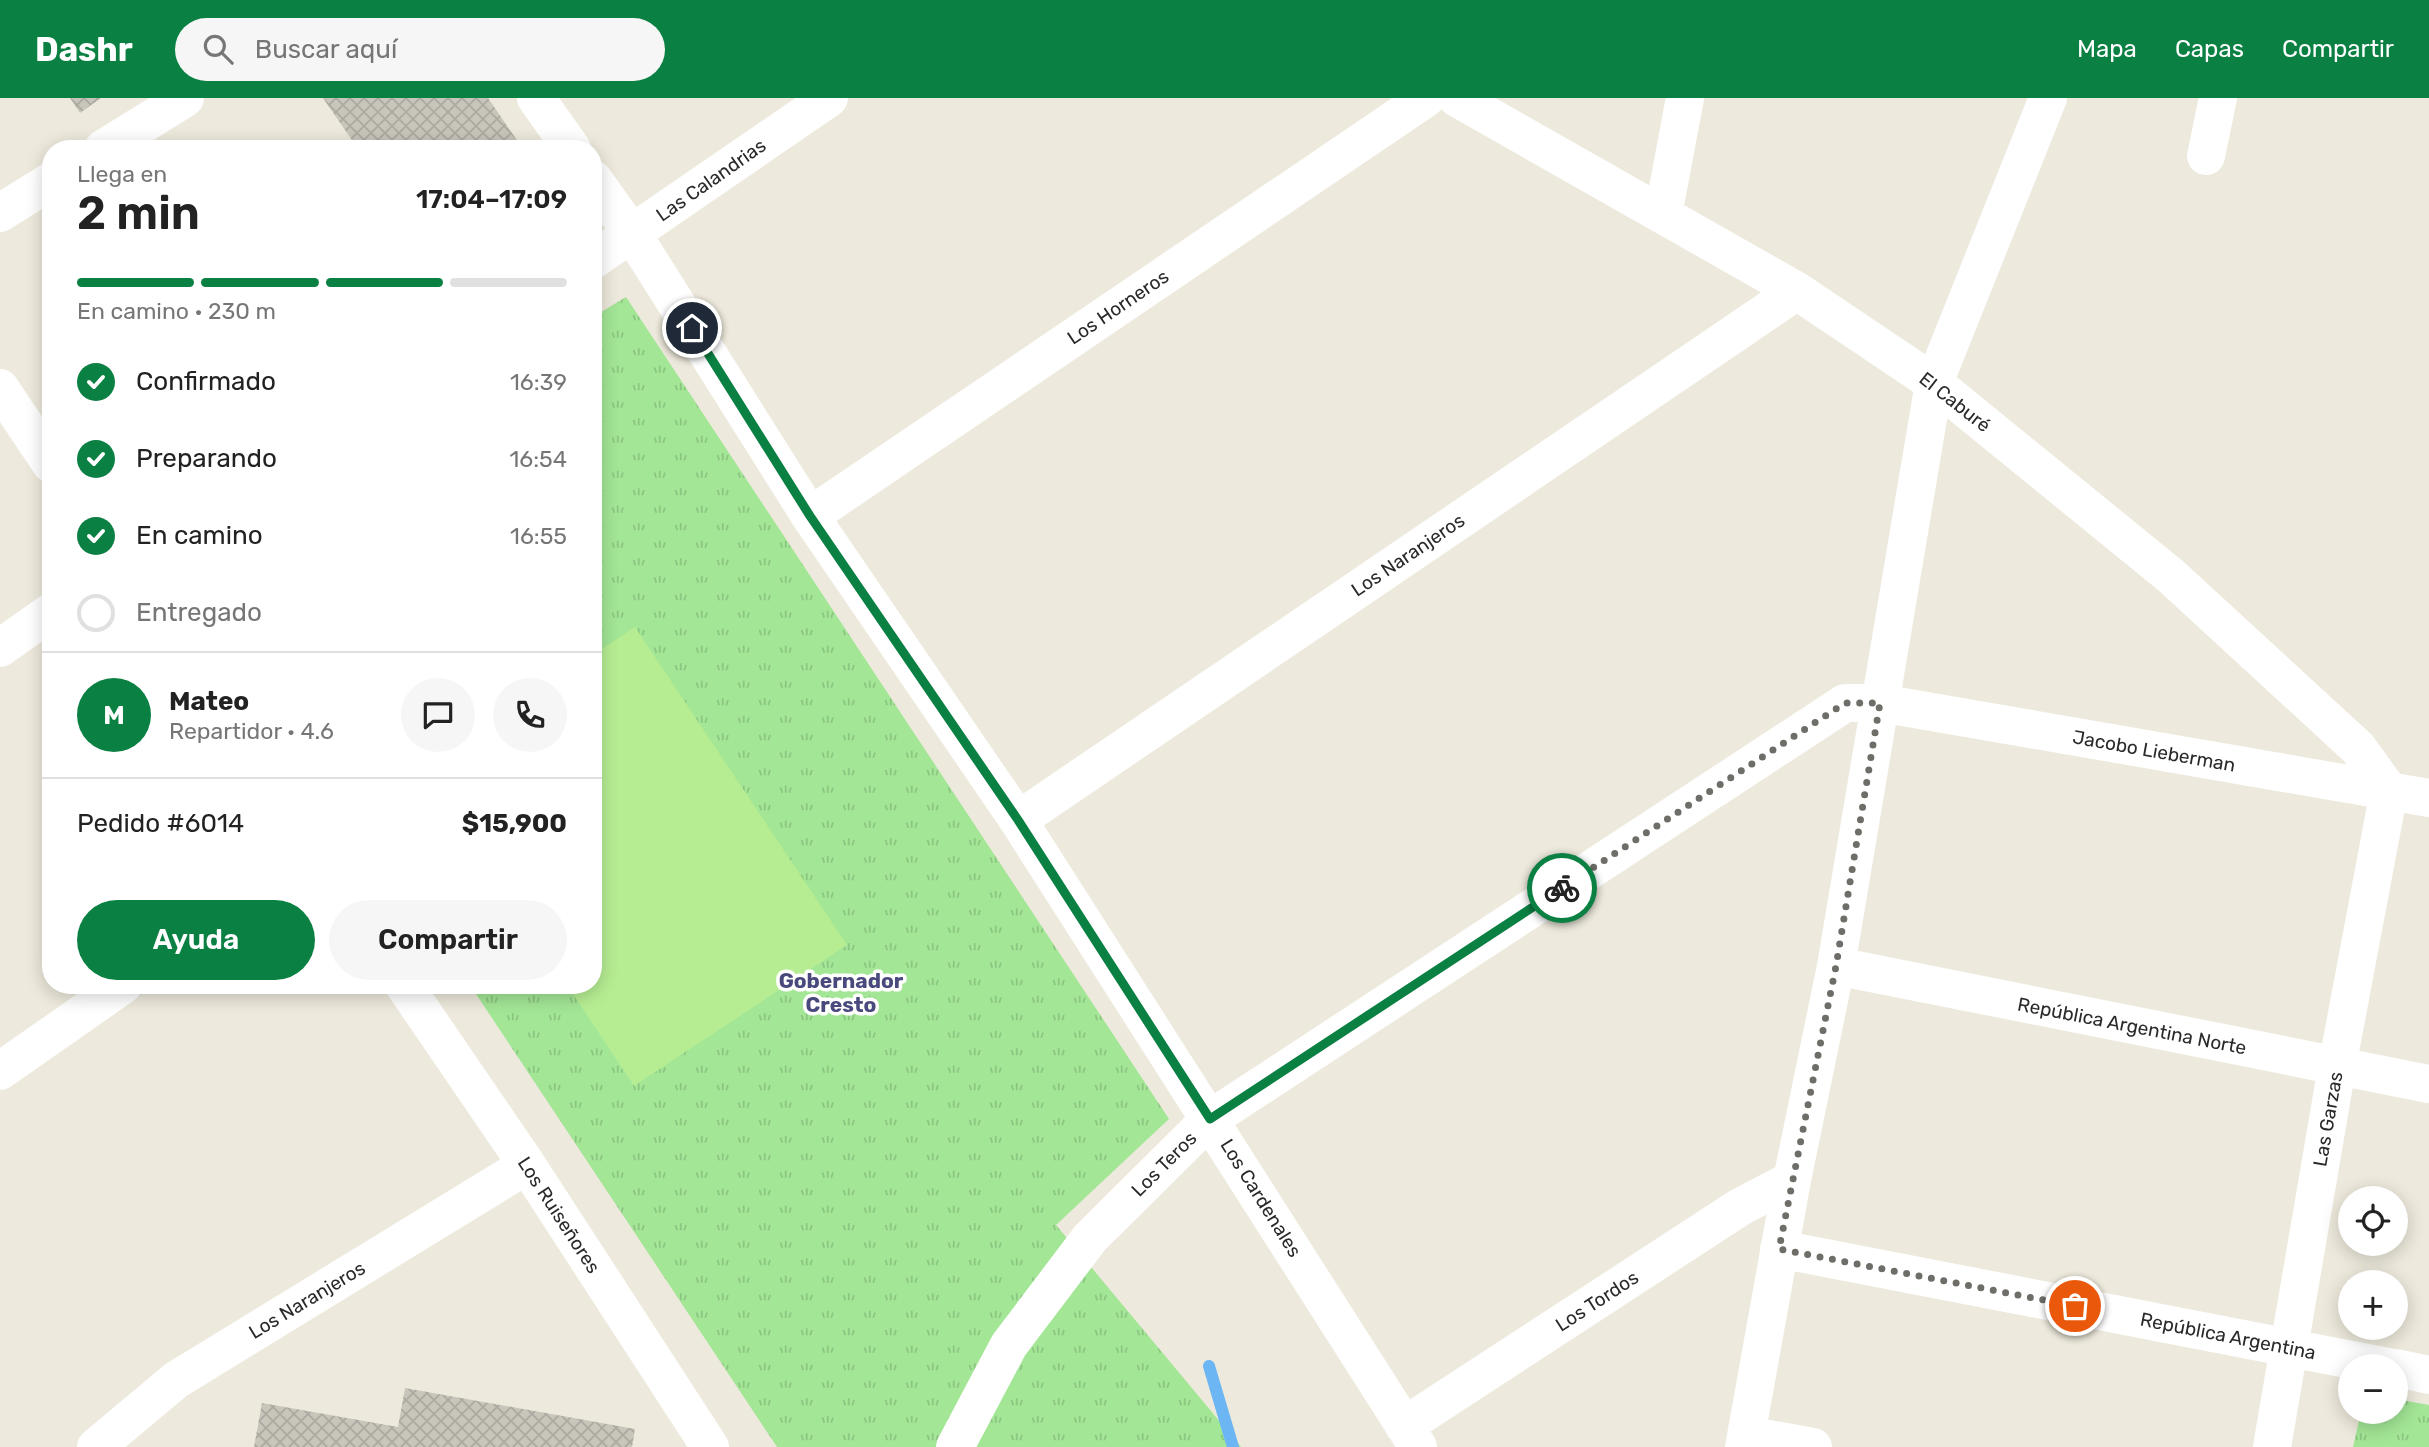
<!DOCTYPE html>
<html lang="es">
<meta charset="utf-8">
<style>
body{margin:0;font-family:Rubik,sans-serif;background:#f6f6f6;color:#222;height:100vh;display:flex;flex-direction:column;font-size:26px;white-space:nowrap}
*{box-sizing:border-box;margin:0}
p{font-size:23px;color:#767676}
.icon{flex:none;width:38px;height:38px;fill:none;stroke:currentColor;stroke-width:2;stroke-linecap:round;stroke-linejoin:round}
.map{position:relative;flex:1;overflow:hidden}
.panel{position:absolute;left:42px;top:42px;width:560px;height:854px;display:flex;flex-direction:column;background:#fff;border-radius:28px;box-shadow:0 4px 18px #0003}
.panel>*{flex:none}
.tools{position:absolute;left:2338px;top:1088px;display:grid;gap:14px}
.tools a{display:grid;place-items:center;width:70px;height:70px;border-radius:50%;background:#fff;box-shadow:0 4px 18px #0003;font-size:35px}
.pin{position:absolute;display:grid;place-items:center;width:60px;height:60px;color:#fff;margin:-30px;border:4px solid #fff;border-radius:50%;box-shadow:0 2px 7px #0007}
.courier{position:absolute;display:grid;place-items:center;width:70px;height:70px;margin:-35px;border:5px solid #0b8043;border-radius:50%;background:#fff;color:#222;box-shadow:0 2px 9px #0007}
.summary em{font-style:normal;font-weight:600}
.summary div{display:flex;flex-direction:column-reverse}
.summary{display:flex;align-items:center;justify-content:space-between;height:119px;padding:0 35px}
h1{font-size:46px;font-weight:600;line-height:52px}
.bar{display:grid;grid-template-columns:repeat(4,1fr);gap:10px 7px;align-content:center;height:84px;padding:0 35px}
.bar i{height:9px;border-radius:5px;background:#e0e0e0}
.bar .selected{background:#0b8043}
.bar p{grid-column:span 4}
.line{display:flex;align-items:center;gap:18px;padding:0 35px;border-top:2px solid #e0e0e0}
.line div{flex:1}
.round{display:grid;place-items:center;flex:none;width:74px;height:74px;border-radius:37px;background:#f6f6f6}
ol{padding:0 35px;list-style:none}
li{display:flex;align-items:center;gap:21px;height:77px}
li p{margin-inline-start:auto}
li .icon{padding:7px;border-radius:50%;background:#0b8043;color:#fff;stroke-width:4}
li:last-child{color:#767676}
li i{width:38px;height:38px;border:4px solid #e0e0e0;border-radius:50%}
.action{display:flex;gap:14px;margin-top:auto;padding:14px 35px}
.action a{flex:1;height:80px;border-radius:42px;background:#0b8043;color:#fff;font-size:28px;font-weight:600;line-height:80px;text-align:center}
.action a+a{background:#f6f6f6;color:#222}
header{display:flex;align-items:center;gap:42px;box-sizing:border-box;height:98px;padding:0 35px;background:#0b8043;color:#fff}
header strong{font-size:33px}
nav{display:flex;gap:38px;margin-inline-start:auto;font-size:24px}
.search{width:490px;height:63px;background:#f6f6f6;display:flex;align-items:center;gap:18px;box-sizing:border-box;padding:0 24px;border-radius:38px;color:#767676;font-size:26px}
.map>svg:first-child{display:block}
.park{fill:url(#park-tufts)}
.pitch{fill:#b6ed92}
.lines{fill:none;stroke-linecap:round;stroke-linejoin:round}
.stream{stroke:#6bb6f3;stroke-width:12}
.building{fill:url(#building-cross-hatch)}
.minor{stroke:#fff;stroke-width:38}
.done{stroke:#6e6d68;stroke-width:7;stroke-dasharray:0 12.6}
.route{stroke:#0b8043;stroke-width:9}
.labels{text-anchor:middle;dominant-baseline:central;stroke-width:7;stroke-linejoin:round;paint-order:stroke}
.street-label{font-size:19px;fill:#2a2a2a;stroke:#fff}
.neighbourhood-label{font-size:21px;font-weight:bold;fill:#49497d;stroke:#fff}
</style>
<header>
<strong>Dashr</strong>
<div class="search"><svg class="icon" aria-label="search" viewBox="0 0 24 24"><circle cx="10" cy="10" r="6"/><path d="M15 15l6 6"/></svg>Buscar aquí</div>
<nav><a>Mapa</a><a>Capas</a><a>Compartir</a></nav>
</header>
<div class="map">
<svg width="2429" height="1349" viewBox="0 0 2429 1349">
<defs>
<pattern id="park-tufts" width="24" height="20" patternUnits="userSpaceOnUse" patternTransform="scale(1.75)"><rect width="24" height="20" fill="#a3e696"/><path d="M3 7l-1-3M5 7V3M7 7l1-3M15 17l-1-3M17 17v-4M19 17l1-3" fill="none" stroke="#8cc581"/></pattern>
<pattern id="building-cross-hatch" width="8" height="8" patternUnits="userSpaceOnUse" patternTransform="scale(1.75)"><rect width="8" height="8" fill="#c8c5bb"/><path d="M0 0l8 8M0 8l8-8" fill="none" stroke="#aca9a1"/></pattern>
</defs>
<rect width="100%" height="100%" fill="#ede9dc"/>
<path class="park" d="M626,199l543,822 -113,106 185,222h-464l-307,-462h123v-668z
M2396,1301l33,6v42h-76l8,-35h35z"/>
<path class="pitch" d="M635,529l212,318 -213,141 -67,-101h26v-330z"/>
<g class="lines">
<path class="stream" d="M1209,1268l24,81"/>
</g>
<path class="building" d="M70,0h31l-21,15z
M323,0h165l35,51h-165z
M405,1290l230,41 -3,18h-378l8,-44 136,24z"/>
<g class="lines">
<path class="minor" d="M536,0l36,51
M1457,0l340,193 137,92 237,193 187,172 31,43
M103,51l82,-51
M2206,58l12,-58
M593,81l40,56 177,281 208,304 400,627
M0,115l51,-32
M1663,117l22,-117
M593,162l236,-162
M0,290l51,76
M810,418l616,-418
M0,550l51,-36
M1018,722l779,-529
M1836,868l593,118
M404,887l123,180 183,282
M0,973l123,-86
M1779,1151l609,118
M2396,1270l33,7
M1404,1328l336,-219 52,-27
M1747,1337l66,12
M96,1349l80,-67 351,-215
M955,1349l54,-102 81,-107 120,-119 635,-416h35l549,95
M1744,1349l48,-267 44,-214 98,-583 114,-285
M2272,1349l65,-380 52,-276"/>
</g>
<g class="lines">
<path class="done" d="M1562,790l283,-185h35l-44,263 -57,283 296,57"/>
<path class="route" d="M692,230l118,188 208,304 192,299 352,-231"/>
</g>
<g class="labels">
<g class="street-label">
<text transform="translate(711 82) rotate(-35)">Las Calandrias</text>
<text transform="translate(1118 209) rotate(-34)">Los Horneros</text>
<text transform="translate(1955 304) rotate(38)">El Caburé</text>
<text transform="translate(1408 457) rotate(-34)">Los Naranjeros</text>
<text transform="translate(2154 653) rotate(10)">Jacobo Lieberman</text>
<text transform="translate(2132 928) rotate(11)">República Argentina Norte</text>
<text transform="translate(2328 1021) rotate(-80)">Las Garzas</text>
<text transform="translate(1164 1066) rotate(-45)">Los Teros</text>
<text transform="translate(1261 1100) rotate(58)">Los Cardenales</text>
<text transform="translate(559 1117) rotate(57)">Los Ruiseñores</text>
<text transform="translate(307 1202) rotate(-31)">Los Naranjeros</text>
<text transform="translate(1597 1203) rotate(-33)">Los Tordos</text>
<text transform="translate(2228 1238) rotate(11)">República Argentina</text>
</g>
<g class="neighbourhood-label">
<text x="841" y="882">Gobernador<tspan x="841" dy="24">Cresto</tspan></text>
</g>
</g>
</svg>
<div class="tools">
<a><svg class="icon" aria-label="locate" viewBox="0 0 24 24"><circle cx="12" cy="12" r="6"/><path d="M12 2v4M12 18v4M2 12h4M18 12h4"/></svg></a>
<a>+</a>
<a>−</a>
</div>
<div class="pin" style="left:2075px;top:1208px;background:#ea580c"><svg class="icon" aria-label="bag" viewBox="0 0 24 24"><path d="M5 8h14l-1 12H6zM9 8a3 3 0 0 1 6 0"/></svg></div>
<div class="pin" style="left:692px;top:230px;background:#1f2937"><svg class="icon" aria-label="home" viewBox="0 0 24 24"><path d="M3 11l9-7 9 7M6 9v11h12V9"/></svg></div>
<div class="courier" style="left:1562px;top:790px"><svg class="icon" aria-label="bike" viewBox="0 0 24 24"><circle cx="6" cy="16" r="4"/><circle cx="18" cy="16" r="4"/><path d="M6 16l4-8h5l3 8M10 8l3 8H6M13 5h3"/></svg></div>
<section class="panel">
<div class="summary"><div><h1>2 min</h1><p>Llega en</p></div><em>17:04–17:09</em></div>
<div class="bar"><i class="selected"></i><i class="selected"></i><i class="selected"></i><i></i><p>En camino · 230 m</p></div>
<ol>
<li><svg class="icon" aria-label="check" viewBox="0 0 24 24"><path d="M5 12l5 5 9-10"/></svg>Confirmado<p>16:39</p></li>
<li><svg class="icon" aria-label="check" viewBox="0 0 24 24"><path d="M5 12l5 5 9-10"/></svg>Preparando<p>16:54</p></li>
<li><svg class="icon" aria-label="check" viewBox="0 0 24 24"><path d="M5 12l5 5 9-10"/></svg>En camino<p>16:55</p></li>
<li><i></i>Entregado</li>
</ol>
<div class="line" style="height:126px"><b class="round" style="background:#0b8043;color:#fff">M</b><div><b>Mateo</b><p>Repartidor · 4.6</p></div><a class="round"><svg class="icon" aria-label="chat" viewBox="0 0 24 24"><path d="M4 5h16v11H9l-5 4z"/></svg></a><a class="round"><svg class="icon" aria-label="phone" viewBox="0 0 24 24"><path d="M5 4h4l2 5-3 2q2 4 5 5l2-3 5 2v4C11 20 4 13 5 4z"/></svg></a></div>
<div class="line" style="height:91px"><div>Pedido #6014</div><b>$15,900</b></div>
<div class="action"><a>Ayuda</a><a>Compartir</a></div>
</section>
</div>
